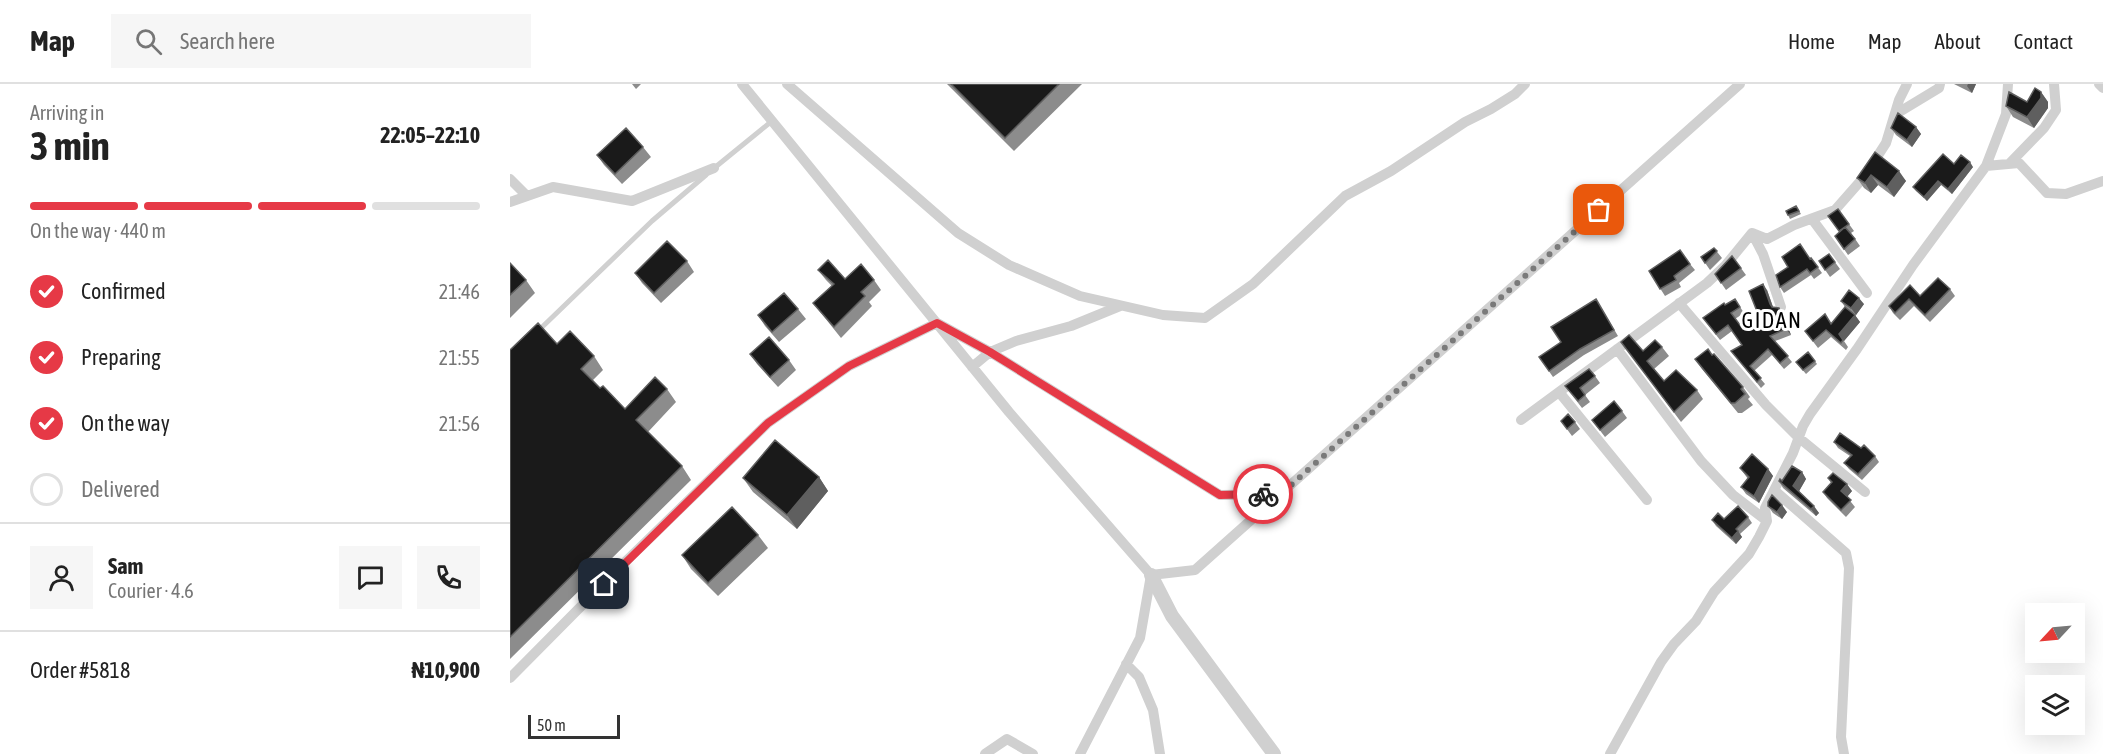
<!DOCTYPE html>
<meta charset="utf-8">
<style>
body{margin:0;font-family:"Asap Condensed",sans-serif;background:#f6f6f6;color:#222;height:100vh;display:flex;flex-direction:column;font-size:22px;white-space:nowrap}
*{box-sizing:border-box;margin:0}
p{font-size:20px;color:#767676}
.icon{flex:none;width:33px;height:33px;fill:none;stroke:currentColor;stroke-width:2;stroke-linecap:round;stroke-linejoin:round}
.map{position:relative;flex:1;overflow:hidden}
.drawer{display:flex;flex-direction:column;background:#fff;width:510px}
.drawer>*{flex:none}
.needle{width:39px;rotate:244deg}
.fabs{position:absolute;left:1515px;top:519px;display:grid;gap:12px}
.fabs a{display:grid;place-items:center;width:60px;height:60px;border-radius:0px;background:#fff;box-shadow:0 6px 24px #0002;font-size:30px}
.scale{position:absolute;left:18px;bottom:15px;width:92px;box-sizing:border-box;padding-left:6px;border:3px solid #333;border-top:0;font-size:16px;line-height:21px;white-space:nowrap;color:#333;-webkit-text-stroke:4px #fff;paint-order:stroke}
.pin{position:absolute;display:grid;place-items:center;width:51px;height:51px;color:#fff;margin:-26px;border-radius:12px;box-shadow:0 3px 9px #0006}
.courier{position:absolute;display:grid;place-items:center;width:60px;height:60px;margin:-30px;border:4px solid #e63946;border-radius:50%;background:#fff;color:#222;box-shadow:0 2px 8px #0007}
.headline em{font-style:normal;font-weight:700}
.headline div{display:flex;flex-direction:column-reverse}
.headline{display:flex;align-items:center;justify-content:space-between;height:102px;padding:0 30px}
h1{font-size:39px;font-weight:700;line-height:45px}
.bar{display:grid;grid-template-columns:repeat(4,1fr);gap:9px 6px;align-content:center;height:72px;padding:0 30px}
.bar i{height:8px;border-radius:4px;background:#e0e0e0}
.bar .current{background:#e63946}
.bar p{grid-column:span 4}
.line{display:flex;align-items:center;gap:15px;padding:0 30px;border-top:2px solid #e0e0e0}
.line div{flex:1}
.round{display:grid;place-items:center;flex:none;width:63px;height:63px;border-radius:0px;background:#f6f6f6}
ol{padding:0 30px;list-style:none}
li{display:flex;align-items:center;gap:18px;height:66px}
li p{margin-inline-start:auto}
li .icon{padding:6px;border-radius:50%;background:#e63946;color:#fff;stroke-width:4}
li:last-child{color:#767676}
li i{width:33px;height:33px;border:3px solid #e0e0e0;border-radius:50%}
header{display:flex;align-items:center;gap:36px;box-sizing:border-box;height:84px;padding:0 30px;background:#fff;border-bottom:2px solid #e0e0e0}
header strong{font-size:28px}
nav{display:flex;gap:33px;margin-inline-start:auto;font-size:21px}
.search{width:420px;height:54px;background:#f6f6f6;display:flex;align-items:center;gap:15px;box-sizing:border-box;padding:0 21px;border-radius:0px;color:#767676;font-size:22px}
main{display:flex;flex:1;min-height:0}
.map>svg:first-child{display:block}
.lines{fill:none;stroke-linecap:round;stroke-linejoin:round}
.service{stroke:#d0d0d0;stroke-width:5}
.minor{stroke:#d0d0d0;stroke-width:10}
.tertiary{stroke:#d0d0d0;stroke-width:14}
.wall{fill:#8c8c8c}
.shaded-wall{fill:#5f5f5f}
.building{fill:#1a1a1a;stroke:#5f5f5f;stroke-width:1.5}
.done{stroke:#7a7a7a;stroke-width:6;stroke-dasharray:0 10.8}
.route{stroke:#e63946;stroke-width:8}
.labels{text-anchor:middle;dominant-baseline:central;stroke-width:6;stroke-linejoin:round;paint-order:stroke}
.quarter-label{font-size:22px;letter-spacing:1.5px;fill:#000;stroke:#fff}
</style>
<header>
<strong>Map</strong>
<div class="search"><svg class="icon" aria-label="search" viewBox="0 0 24 24"><circle cx="10" cy="10" r="6"/><path d="M15 15l6 6"/></svg>Search here</div>
<nav><a>Home</a><a>Map</a><a>About</a><a>Contact</a></nav>
</header>
<main>
<section class="drawer">
<div class="headline"><div><h1>3 min</h1><p>Arriving in</p></div><em>22:05–22:10</em></div>
<div class="bar"><i class="current"></i><i class="current"></i><i class="current"></i><i></i><p>On the way · 440 m</p></div>
<ol>
<li><svg class="icon" aria-label="check" viewBox="0 0 24 24"><path d="M5 12l5 5 9-10"/></svg>Confirmed<p>21:46</p></li>
<li><svg class="icon" aria-label="check" viewBox="0 0 24 24"><path d="M5 12l5 5 9-10"/></svg>Preparing<p>21:55</p></li>
<li><svg class="icon" aria-label="check" viewBox="0 0 24 24"><path d="M5 12l5 5 9-10"/></svg>On the way<p>21:56</p></li>
<li><i></i>Delivered</li>
</ol>
<div class="line" style="height:108px"><a class="round"><svg class="icon" aria-label="person" viewBox="0 0 24 24"><circle cx="12" cy="8" r="4"/><path d="M4 21q1-7 8-7t8 7"/></svg></a><div><b>Sam</b><p>Courier · 4.6</p></div><a class="round"><svg class="icon" aria-label="chat" viewBox="0 0 24 24"><path d="M4 5h16v11H9l-5 4z"/></svg></a><a class="round"><svg class="icon" aria-label="phone" viewBox="0 0 24 24"><path d="M5 4h4l2 5-3 2q2 4 5 5l2-3 5 2v4C11 20 4 13 5 4z"/></svg></a></div>
<div class="line" style="height:78px"><div>Order #5818</div><b>₦10,900</b></div>
</section>
<div class="map">
<svg width="1593" height="670" viewBox="0 0 1593 670">
<rect width="100%" height="100%" fill="#fff"/>
<g class="lines">
<path class="service" d="M203,85l59,-48
M27,248l115,-111 54,-46"/>
<path class="minor" d="M232,0l267,328 142,163 44,-5 545,-486
M277,0l171,149 51,32 71,31 83,19 42,3 48,-34 92,-88 46,-25 74,-49 26,-13 24,-15 10,-10
M1589,0l4,4
M1386,30l43,-26 1,-4
M1500,79l34,-35 12,-18 -2,-26
M1476,82l33,-3 28,30 19,1 37,-13
M0,95l17,17
M0,118l43,-15 79,14 82,-33
M1302,135l55,74
M1242,149l15,6 27,-14 41,-15 29,-33 22,-34 13,-43 8,-16
M1242,149l11,21 18,53
M1169,219l87,102 32,32 67,55
M1107,265l84,112 32,34 34,26
M462,283l18,-15 26,-11 55,-15 49,-20
M1049,308l88,108
M1011,336l186,-137 18,-17 27,-33
M1264,406l72,63 3,15 -8,169 3,17
M616,580l13,13 14,33 7,44
M0,594l109,-110 149,-145 81,-57 88,-43 53,29 230,143 61,-1
M475,670l22,-15 26,15
M570,670l60,-116 11,-63
M1100,670l51,-92 13,-18 22,-23 18,-29 35,-38 10,-17 8,-16 -2,-13 28,-55 10,-27 7,-12 47,-65 56,-84 73,-99 20,-52 2,-30"/>
<path class="tertiary" d="M641,491l21,41 102,138"/>
</g>
<path class="wall" d="M122,0h9l-5,5z
M437,0h135l-68,67z
M1444,0h22l-4,9z
M1531,8l7,10v6l-14,20 -21,-11 -7,-11 21,-4z
M1406,43l5,7 -9,13 -16,-12 -5,-7z
M133,63l8,10 -29,27 -18,-19 -7,-10z
M1365,68l31,29 -12,16 -16,-12 -7,8 -7,-5 -7,-10z
M1444,80l19,3 -21,27 -11,-9 -14,16 -11,-10 -3,-4z
M1288,125l3,5 -11,5 -4,-8z
M1328,125l16,22 -3,2 9,13 -12,9 -13,-19 5,-4 -12,-16z
M1204,164l8,10 -12,12 -9,-13z
M1319,170l11,15 -10,8 -11,-16z
M1222,172l14,19 -20,15 -11,-16z
M1301,174l11,15 -8,6 -3,-4 -27,18 -4,-6z
M177,177l7,11 -33,31 -19,-20 -7,-10z
M0,179l16,17 9,13 -25,25z
M1180,180l5,6 -16,13 2,4 -16,9 -16,-25z
M308,186l27,9 29,1 7,10 -12,12 3,4 -31,32 -28,-35 19,-17 -6,-6z
M1440,205l5,7 -25,26 -16,-16 -14,14 -7,-7 -4,-7 31,-10z
M1257,206l6,17 6,1 4,6 8,21 -16,6 17,21 -8,7 -12,-14 -18,16 11,13 -4,4 -30,-37 11,-6 -10,-14 -12,9 -17,-22 32,-19 9,14 -9,6 8,10 17,-10z
M1086,215l22,37 -34,19 -31,22 -14,-20 22,-15z
M1331,217l23,3 -8,11 -2,-1 6,8 -16,19 4,6 -2,3 -15,-13 -13,11 -13,-17 26,-7 14,-17z
M288,225l8,10 -27,23 -14,-16 -7,-11z
M47,260l37,12 9,14 -10,10 7,8 25,21 42,-20 9,13 -28,30 34,34 9,14 -181,179v-309z
M1152,263l7,9 -15,13 10,12 33,9 6,9 -22,23 -53,-71h15z
M1298,268l9,12 -11,10 -10,-12z
M240,270l39,6 7,10 -18,17 -21,-23z
M1185,275l48,28 7,10 -2,2 5,6 -11,8h-4l-36,-44z
M1085,292l5,7 -15,12 5,7 -8,6 -17,-22z
M1112,327l5,7 -22,19 -13,-17z
M1051,337l14,1 5,7 -8,7z
M1324,358l27,6 14,8 4,6 -17,18 -13,-11 -5,-6 6,-7 -12,-8z
M1230,384l28,1 5,7 -14,27 -13,-9 -5,-7 7,-8z
M1292,388l4,7 -7,12 20,22 -3,3 -33,-28 -4,-7h3z
M309,393l9,14 -31,38 -44,-37 -10,-14z
M1318,394l24,13 -5,6 8,10 -9,10 -19,-19 -4,-6 8,-9z
M1258,422l19,6 -5,7 -9,-6z
M1238,433l4,6 -12,11 2,3 -6,7 -20,-18 -4,-6z
M248,451l10,13 -50,48 -27,-27 -9,-14z"/>
<path class="shaded-wall" d="M1458,0h8l-4,9 -5,-7z
M1531,8l7,10v6l-14,20 -7,-11z
M1406,43l5,7 -9,13 -5,-7z
M1460,78l3,5 -21,27 -4,-5z
M1389,87l7,10 -12,16 -7,-10z
M1361,91l7,10 -7,8 -6,-10z
M1428,97l3,4 -14,16 -3,-4z
M1253,200l4,6 7,20 -4,-6z
M1349,214l5,6 -8,11 -5,-7z
M1269,224l4,6 8,21 -5,-6z
M1345,231l5,7 -16,19 -5,-7z
M1258,385l5,7 -14,27 -5,-7z
M1292,388l4,7 -8,14 -5,-7z
M309,393l9,14 -31,38 -10,-14z
M1337,400l5,7 -6,7 -5,-7z
M1272,421l5,7 -5,7 -5,-7z
M1304,422l5,7 -3,3 -5,-7z
M1228,447l4,6 -6,7 -4,-6z"/>
<path class="building" d="M441,0h108l-54,54z
M1525,4l6,4v6l-14,19 -21,-11 3,-14 18,10z
M1388,29l18,14 -9,13 -16,-12z
M116,44l17,19 -28,27 -18,-19z
M1365,68l24,19 -12,16 -16,-12 -6,8 -8,-5z
M1433,70l11,10 7,-9 9,7 -22,27 -10,-8 -14,16 -11,-10z
M1286,122l3,5 -11,4 -2,-4z
M1328,125l11,15 -10,7 -11,-15z
M1335,143l10,12 -11,10 -9,-13z
M157,157l20,20 -33,32 -19,-20z
M1290,160l10,15 1,-1 7,9 -8,6 -3,-4 -27,18 -4,-12 12,-8 -6,-10z
M1204,164l3,3 -12,12 -4,-6z
M1170,166l10,14 -16,12 2,4 -16,9 -11,-18z
M1319,170l6,8 -10,8 -6,-9z
M1222,172l9,12 -20,15 -6,-9z
M318,176l17,19 16,-15 13,16 -13,12 4,4 -31,31 -21,-24 21,-19 -16,-14z
M0,179l16,17 -16,15z
M1428,194l12,11 -25,26 -16,-16 -14,14 -6,-7 21,-21 10,11z
M1253,200l7,20 2,3 7,1 7,21 -16,7 18,20 -8,7 -12,-14 -18,17 11,12 -4,4 -26,-31 11,-6 -14,-20 -12,9 -13,-16 21,-15 1,2 10,-6 5,8 -9,6 12,16 17,-10 -11,-28z
M1339,206l10,8 -8,10 -10,-7z
M274,209l14,16 -26,23 -14,-17z
M1086,215l18,31 -34,19 -31,22 -10,-14 22,-15 -10,-15z
M1335,223l10,8 -16,19 4,6 -2,3 -15,-13 -13,11 -8,-10 20,-17 6,10z
M28,239l19,21 13,-13 24,25 -13,13 19,19 3,-2 22,23 30,-32 12,12 -31,31 46,46 -172,171v-287z
M1119,251l14,16 12,-11 7,7 -15,14 17,20 12,-11 21,20 -23,22 -53,-70z
M259,253l20,23 -19,17 -20,-23z
M1198,265l4,6 2,-1 29,33 -2,2 4,5 -10,9h-4l-36,-44z
M1298,268l7,9 -12,9 -7,-8z
M1079,285l6,7 -15,12 5,7 -7,6 -13,-15z
M1104,317l8,10 -22,19 -8,-10z
M1058,330l7,8 -8,7 -6,-8z
M1330,349l21,15 3,-3 11,11 -17,18 -14,-11 8,-8 -18,-13z
M265,356l44,37 -32,38 -44,-37z
M1242,370l16,15 -14,27 -13,-9 8,-10 -9,-9z
M1282,382l10,6 -9,14 21,20 -3,3 -32,-28 1,-2 2,2z
M1323,389l14,11 -6,7 10,9 -10,10 -18,-18 9,-10 -4,-4z
M1262,411l10,10 -5,7 -9,-6v-4z
M1228,422l10,11 -12,12 2,2 -6,7 -20,-18 6,-7 6,6z
M222,423l26,28 -50,48 -26,-28z"/>
<g class="lines">
<path class="done" d="M753,410h18l318,-284"/>
<path class="route" d="M94,500l164,-161 81,-57 88,-43 53,29 230,143 43,-1"/>
</g>
<g class="labels">
<g class="quarter-label">
<text x="1262" y="236">GIDAN</text>
</g>
</g>
</svg>
<div class="fabs">
<a><svg class="needle" viewBox="-14 -14 28 28"><path d="M0-13l5 13h-10z" fill="#e53935"/><path d="M0 13l5-13h-10z" fill="#767676"/></svg></a>
<a><svg class="icon" aria-label="layers" viewBox="0 0 24 24"><path d="M12 4l9 5-9 5-9-5zM3 14l9 5 9-5"/></svg></a>
</div>
<div class="scale">50 m</div>
<div class="pin" style="left:1089px;top:126px;background:#ea580c"><svg class="icon" aria-label="bag" viewBox="0 0 24 24"><path d="M5 8h14l-1 12H6zM9 8a3 3 0 0 1 6 0"/></svg></div>
<div class="pin" style="left:94px;top:500px;background:#1f2937"><svg class="icon" aria-label="home" viewBox="0 0 24 24"><path d="M3 11l9-7 9 7M6 9v11h12V9"/></svg></div>
<div class="courier" style="left:753px;top:410px"><svg class="icon" aria-label="bike" viewBox="0 0 24 24"><circle cx="6" cy="16" r="4"/><circle cx="18" cy="16" r="4"/><path d="M6 16l4-8h5l3 8M10 8l3 8H6M13 5h3"/></svg></div>
</div>
</main>
